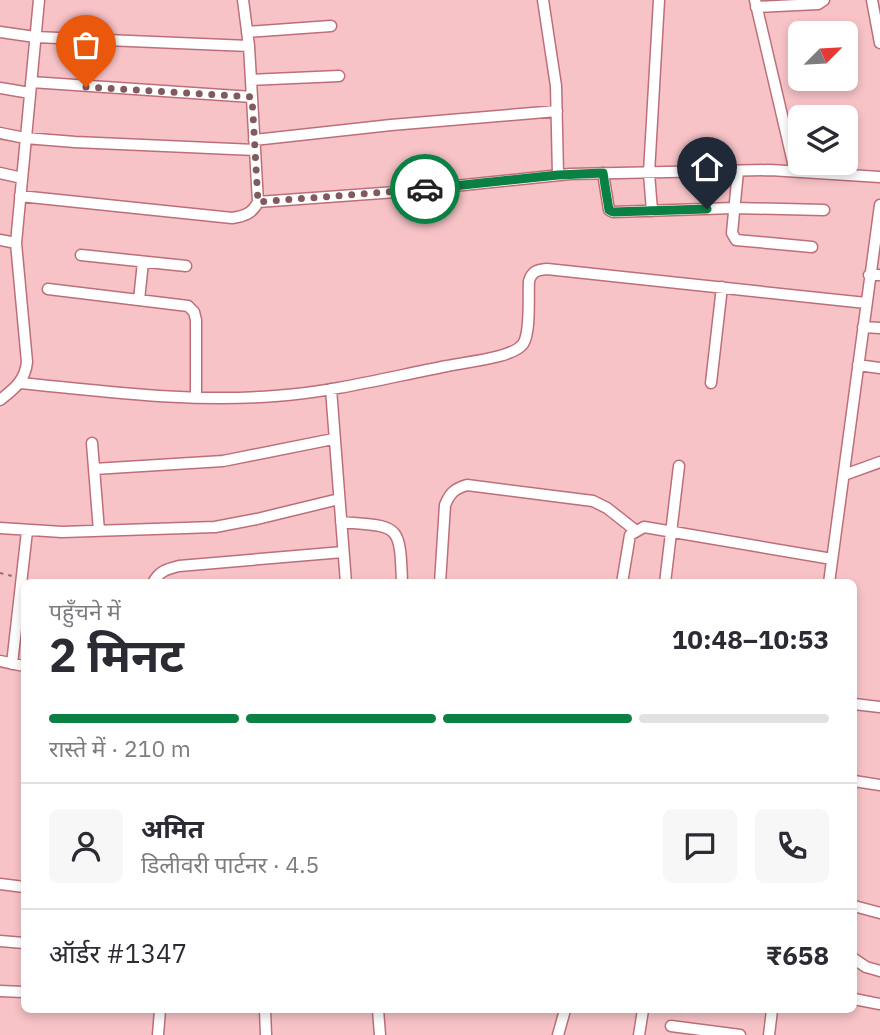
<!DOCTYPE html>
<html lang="hi">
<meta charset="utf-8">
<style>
body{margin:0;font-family:"IBM Plex Sans","Noto Sans Devanagari",sans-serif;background:#f7f7f7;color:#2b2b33;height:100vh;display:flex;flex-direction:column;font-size:26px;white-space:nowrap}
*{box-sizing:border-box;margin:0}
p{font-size:23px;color:#7c7c81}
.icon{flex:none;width:38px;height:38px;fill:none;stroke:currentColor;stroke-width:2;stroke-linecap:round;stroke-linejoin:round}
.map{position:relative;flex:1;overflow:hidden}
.side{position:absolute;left:21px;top:579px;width:836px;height:434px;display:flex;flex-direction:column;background:#fff;border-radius:10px;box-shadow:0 4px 10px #0003}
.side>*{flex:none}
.needle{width:46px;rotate:66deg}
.fabs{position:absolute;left:788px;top:21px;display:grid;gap:14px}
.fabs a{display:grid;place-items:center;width:70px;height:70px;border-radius:10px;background:#fff;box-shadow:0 4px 10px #0003;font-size:35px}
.pin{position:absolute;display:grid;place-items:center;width:60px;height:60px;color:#fff;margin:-72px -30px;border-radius:50% 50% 50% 0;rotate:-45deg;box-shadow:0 0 7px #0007}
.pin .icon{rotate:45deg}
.courier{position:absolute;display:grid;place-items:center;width:70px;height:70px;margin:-35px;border:5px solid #0b8043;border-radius:50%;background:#fff;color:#222;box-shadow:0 2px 9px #0007}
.head em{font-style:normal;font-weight:700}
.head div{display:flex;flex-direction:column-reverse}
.head{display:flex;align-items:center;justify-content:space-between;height:119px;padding:0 28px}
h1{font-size:46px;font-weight:700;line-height:52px}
.bar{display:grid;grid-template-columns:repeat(4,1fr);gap:10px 7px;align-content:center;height:84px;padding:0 28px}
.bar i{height:9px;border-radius:5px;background:#e1e1e2}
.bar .active{background:#0b8043}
.bar p{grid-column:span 4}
.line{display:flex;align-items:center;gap:18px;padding:0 28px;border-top:2px solid #e1e1e2}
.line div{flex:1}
.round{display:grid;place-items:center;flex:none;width:74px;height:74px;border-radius:10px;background:#f7f7f7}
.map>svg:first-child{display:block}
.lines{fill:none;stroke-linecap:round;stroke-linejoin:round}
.minor-casing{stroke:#bd6f78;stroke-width:13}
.path{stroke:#946b6f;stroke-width:2;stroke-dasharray:3.5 5;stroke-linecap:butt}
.minor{stroke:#fff;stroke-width:10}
.done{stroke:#815a5e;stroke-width:7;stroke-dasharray:0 12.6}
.route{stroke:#0b8043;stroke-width:9}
</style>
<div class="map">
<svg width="880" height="1035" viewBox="0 0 880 1035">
<rect width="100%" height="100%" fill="#f7c3c7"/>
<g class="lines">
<g class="minor-casing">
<path id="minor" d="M543,0l13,86 2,89
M755,0l40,171
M872,0l8,43
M756,7l62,-3 6,-4
M0,32l35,5 214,9
M247,32l84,-6
M251,80l88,-4
M31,82l221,15
M0,88l30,5
M0,133l25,5 50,4 180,8
M254,140l137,-15 166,-14
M738,171l-6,62 4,7 76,7
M0,173l22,5
M603,173l6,37 4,2 121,-4 90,2
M20,196l212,22c12,-2 20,-4 26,-16l-9,-156 -6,-46
M258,202l138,-10 174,-18 200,-4 110,7
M652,211l-3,-38 10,-173
M0,240l16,3
M81,255l105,11
M869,275h11
M48,289l140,17 6,6 2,8v77
M139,300l4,-38
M863,327l17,1
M858,365l22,3
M20,383c84,8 170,20 255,13 58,-4 115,-19 172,-30 18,-4 66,-8 76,-22 8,-12 5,-47 6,-63 3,-10 8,-11 18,-12l319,34
M711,383l11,-96
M331,389l15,194
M0,400c14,-11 25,-19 27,-38l-11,-119 23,-243
M92,443l7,88
M94,469l129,-8 110,-22
M844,475l36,-13
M341,522c58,5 59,0 61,61
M0,528l62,4 153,-5 42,-8 82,-20
M153,583c6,-12 14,-14 26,-17l164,-14
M440,583l5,-78c5,-12 9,-16 22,-20l126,16 14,7 28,22
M622,583l8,-48 14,-8 188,32
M665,583l14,-117
M829,583l51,-378
M0,661l24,5
M12,664l15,-133
M854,704l26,3
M854,781l26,4
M0,884l24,3
M854,906l26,7
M0,941l24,2
M854,959l12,8 14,4
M0,991l24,1
M854,999l26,5
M265,1010l1,25
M378,1010l2,25
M671,1026l69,9
M158,1035l2,-25
M558,1035l7,-25
M639,1035l4,-25
M769,1035l3,-25"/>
</g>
<path class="path" d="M0,573l12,3"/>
<use href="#minor" class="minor"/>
</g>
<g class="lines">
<path class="done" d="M86,87l166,10 6,105 167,-13"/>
<path class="route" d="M425,189l133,-14 45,-2 6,37 4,2 94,-3"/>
</g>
</svg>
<div class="fabs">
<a><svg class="needle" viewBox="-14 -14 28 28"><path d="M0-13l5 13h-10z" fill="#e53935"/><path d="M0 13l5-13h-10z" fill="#7c7c81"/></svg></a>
<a><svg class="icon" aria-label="layers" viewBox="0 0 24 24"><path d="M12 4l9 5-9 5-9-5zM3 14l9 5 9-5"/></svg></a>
</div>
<div class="pin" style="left:86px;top:87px;background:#ea580c"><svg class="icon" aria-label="bag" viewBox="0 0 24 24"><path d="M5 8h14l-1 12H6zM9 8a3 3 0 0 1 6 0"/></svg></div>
<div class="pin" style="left:707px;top:209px;background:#1f2937"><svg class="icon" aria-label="home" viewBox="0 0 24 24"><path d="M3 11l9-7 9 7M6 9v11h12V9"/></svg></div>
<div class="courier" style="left:425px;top:189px"><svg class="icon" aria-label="car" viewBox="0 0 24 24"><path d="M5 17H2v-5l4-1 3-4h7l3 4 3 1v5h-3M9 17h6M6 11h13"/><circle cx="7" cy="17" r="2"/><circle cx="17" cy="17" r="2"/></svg></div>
<section class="side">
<div class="head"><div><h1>2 मिनट</h1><p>पहुँचने में</p></div><em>10:48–10:53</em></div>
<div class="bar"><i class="active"></i><i class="active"></i><i class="active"></i><i></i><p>रास्ते में · 210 m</p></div>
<div class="line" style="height:126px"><a class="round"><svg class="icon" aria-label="person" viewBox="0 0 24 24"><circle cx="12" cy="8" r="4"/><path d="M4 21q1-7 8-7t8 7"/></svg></a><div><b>अमित</b><p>डिलीवरी पार्टनर · 4.5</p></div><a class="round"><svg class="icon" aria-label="chat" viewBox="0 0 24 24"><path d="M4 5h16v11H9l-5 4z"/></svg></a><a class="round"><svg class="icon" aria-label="phone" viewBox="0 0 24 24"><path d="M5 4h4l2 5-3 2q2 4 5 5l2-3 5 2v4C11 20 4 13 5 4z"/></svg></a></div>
<div class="line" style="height:91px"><div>ऑर्डर #1347</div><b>₹658</b></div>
</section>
</div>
